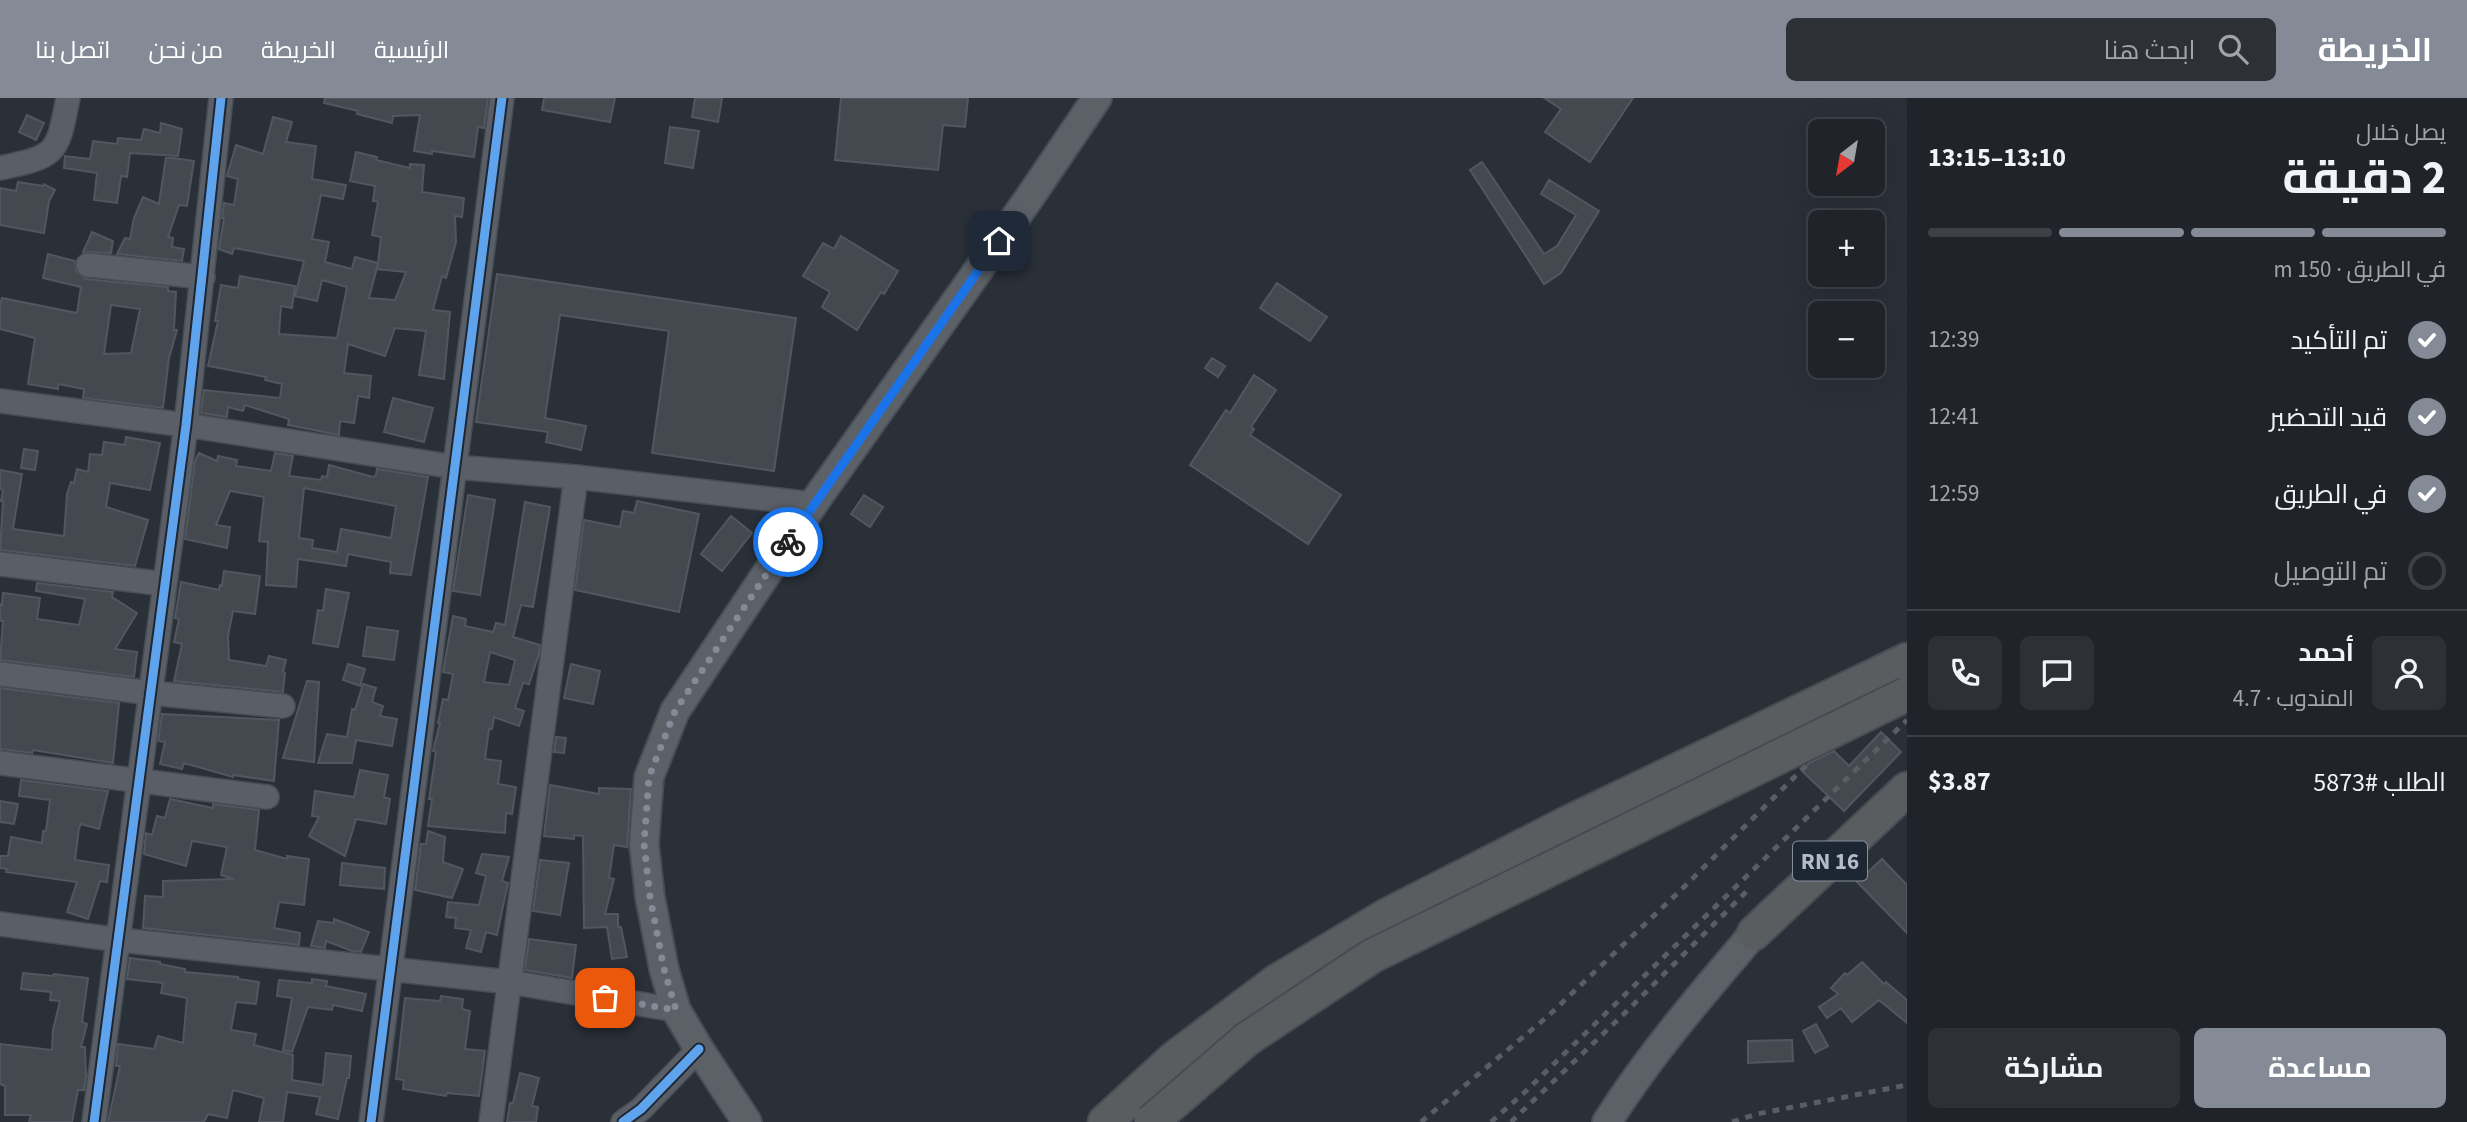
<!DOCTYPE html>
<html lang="ar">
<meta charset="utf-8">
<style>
body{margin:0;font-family:"Source Sans 3",Cairo,sans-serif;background:#2d3036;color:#f1f3f6;direction:rtl;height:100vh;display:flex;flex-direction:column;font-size:26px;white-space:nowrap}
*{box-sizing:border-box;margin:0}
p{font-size:23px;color:#a2a4a8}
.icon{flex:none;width:38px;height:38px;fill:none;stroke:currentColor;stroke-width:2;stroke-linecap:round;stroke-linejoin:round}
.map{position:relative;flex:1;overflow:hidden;direction:ltr}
.drawer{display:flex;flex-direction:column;background:#20242a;width:560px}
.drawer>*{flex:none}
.needle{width:46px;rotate:211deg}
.tools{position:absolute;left:1808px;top:21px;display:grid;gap:14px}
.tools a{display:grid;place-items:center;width:77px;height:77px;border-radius:10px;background:#20242a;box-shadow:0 7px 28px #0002,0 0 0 2px #3d4147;font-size:35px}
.pin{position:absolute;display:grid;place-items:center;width:60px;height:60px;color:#fff;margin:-30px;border-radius:14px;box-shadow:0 4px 10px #0006}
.courier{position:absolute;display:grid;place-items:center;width:70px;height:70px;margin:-35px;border:5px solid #1a73e8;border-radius:50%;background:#fff;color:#222;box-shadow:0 2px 9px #0007}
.headline em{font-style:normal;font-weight:700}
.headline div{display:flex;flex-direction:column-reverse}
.headline{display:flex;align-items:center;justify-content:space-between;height:119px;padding:0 21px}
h1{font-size:46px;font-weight:700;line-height:52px}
.bar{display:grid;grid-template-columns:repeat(4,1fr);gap:10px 7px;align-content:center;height:84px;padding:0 21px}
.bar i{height:9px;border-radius:5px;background:#3d4147}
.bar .active{background:#848b96}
.bar p{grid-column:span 4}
.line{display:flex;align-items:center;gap:18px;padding:0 21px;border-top:2px solid #3d4147}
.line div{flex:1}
.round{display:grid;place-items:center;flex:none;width:74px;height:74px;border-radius:10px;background:#2d3036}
ol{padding:0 21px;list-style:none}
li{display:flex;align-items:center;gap:21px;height:77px}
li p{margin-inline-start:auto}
li .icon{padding:7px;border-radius:50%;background:#848b96;color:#fff;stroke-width:4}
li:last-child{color:#a2a4a8}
li i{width:38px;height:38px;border:4px solid #3d4147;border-radius:50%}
.button{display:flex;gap:14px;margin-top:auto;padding:14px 21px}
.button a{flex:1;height:80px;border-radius:10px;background:#848b96;color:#fff;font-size:28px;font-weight:700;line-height:80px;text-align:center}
.button a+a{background:#2d3036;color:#f1f3f6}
header{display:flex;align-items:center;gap:42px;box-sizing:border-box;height:98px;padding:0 35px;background:#848b96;color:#fff}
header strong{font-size:33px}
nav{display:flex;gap:38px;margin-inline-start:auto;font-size:24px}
.search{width:490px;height:63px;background:#2d3036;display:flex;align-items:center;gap:18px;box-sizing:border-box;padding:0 24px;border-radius:10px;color:#a2a4a8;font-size:26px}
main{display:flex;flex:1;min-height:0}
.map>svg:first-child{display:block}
.building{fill:#444950;stroke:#52575f;stroke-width:2;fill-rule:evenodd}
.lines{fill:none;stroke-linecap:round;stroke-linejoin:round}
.minor-casing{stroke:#484c53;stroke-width:26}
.major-casing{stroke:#484c55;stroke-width:32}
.highway-casing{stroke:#474c53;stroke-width:37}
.minor{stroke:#5a5e66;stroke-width:23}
.major{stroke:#5c6168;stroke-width:28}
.highway{stroke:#5a5d60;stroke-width:33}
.rail{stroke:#595d64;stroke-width:5;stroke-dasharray:7 7;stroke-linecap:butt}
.highway-bridge-casing{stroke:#474c53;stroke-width:37;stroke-linecap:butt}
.highway-bridge{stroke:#5a5d60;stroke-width:33}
.cycleway-casing{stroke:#1d2633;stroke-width:13}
.cycleway{stroke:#60a3ed;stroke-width:9}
.done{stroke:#848b96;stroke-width:7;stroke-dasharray:0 12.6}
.route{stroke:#1a73e8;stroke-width:9}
.labels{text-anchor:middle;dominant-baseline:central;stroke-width:5;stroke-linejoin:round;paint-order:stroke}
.shield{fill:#1d2633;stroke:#878f9c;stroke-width:2}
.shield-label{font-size:23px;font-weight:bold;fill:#b4bcc9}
</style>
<header>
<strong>الخريطة</strong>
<div class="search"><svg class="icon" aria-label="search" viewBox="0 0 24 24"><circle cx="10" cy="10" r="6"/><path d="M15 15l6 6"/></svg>ابحث هنا</div>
<nav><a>الرئيسية</a><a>الخريطة</a><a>من نحن</a><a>اتصل بنا</a></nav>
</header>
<main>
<section class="drawer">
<div class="headline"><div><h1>2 دقيقة</h1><p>يصل خلال</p></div><em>13:10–13:15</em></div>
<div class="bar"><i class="active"></i><i class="active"></i><i class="active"></i><i></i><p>في الطريق · 150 m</p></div>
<ol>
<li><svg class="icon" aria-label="check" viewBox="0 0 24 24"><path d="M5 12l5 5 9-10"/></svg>تم التأكيد<p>12:39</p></li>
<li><svg class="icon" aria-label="check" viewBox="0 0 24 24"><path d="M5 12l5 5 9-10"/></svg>قيد التحضير<p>12:41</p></li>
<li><svg class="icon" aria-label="check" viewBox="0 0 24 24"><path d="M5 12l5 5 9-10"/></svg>في الطريق<p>12:59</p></li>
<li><i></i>تم التوصيل</li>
</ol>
<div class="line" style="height:126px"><a class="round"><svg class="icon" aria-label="person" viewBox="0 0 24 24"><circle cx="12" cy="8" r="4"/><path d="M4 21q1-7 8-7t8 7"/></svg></a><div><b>أحمد</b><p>المندوب · 4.7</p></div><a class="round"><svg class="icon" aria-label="chat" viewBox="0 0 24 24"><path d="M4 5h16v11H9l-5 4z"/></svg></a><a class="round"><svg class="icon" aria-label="phone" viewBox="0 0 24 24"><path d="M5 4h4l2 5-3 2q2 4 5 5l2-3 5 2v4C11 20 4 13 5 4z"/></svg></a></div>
<div class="line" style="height:91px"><div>الطلب #5873</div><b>$3.87</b></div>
<div class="button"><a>مساعدة</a><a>مشاركة</a></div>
</section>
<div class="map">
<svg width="1907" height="1024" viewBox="0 0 1907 1024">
<rect width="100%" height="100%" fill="#2a3038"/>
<path class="building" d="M325,0h163l-4,30 -6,-1 -4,30 -42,-6v3l-18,-3 6,-36 -27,1 -1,7 -35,-9 1,-3 -34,-8z
M544,0h71l-5,24 -68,-12z
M695,0h27l-4,24 -26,-5z
M841,0h127l-3,29 -22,-2 -5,45 -103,-10z
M1544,0h89l-43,64 -45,-30 16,-23z
M27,17l17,8 -8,17 -17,-8z
M273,19l19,5 -6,20 30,4 -4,33 34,6 -3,14 -22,-4 -9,44 17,3 -4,20 27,7 3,-12 23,6 3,-26 -9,-2 6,-33 -5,-1 2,-15 -25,-5 6,-29 21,5 -1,3 34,8v-4l14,1 -2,27 42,6 -2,19 -7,-1 1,26 -10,36 -4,-2 -9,34 17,2 -6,67 -25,-4 7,-44 -31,-3 -10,28 -37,-12 -4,29 27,3 -2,22 -11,-2 -4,27 -14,-2 -1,14 -51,-10 1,-6 -44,-14 -2,6 -15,-4 -1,10 -26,-4 3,-23 76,8 2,-14 -17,-4 1,-3 -58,-11 10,-45h-3l6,-36 17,3 2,-12 55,10 -3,22 -11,-2 -2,28 58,4 10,-51 -25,-7 -5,21 -22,-5 9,-35 -70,-13 -2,6 -13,-5 5,-31h-2l2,-15 10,2 4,-26 -11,-3 9,-31 27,9zM378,166l-1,5 29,3 -11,28 -26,-2z
M161,25l21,6 -4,27 -48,-3 -3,24 -6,-1 -4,27 -23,-3 3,-27 -33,-5 1,-12 25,3 3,-18 24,3 1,-6 23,2 3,-11 16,4z
M670,29l29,4 -6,37 -28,-5z
M166,59l28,4 -7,45 -8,-1 -11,32 5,1 -1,9 12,2 -2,12 -65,-7 8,-16 5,1 4,-21 9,-21 16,7z
M1482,64l62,92 13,-8 19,-31 -35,-21 8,-14 50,31 -38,62 -17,11 -74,-114z
M18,84l25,4 1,-2 11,6 -6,11 -5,32 -44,-8v-37l16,3z
M92,134l21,9 -2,12 -28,-1z
M841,138l57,35 -14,23 -3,-2 -24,38 -35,-23 8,-15 -27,-16 20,-33 11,6z
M48,156l27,7 1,10 10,8 82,8v4l8,1 -2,38h3l-8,28 -6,50 -80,-10 1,-9 -26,-5v5l-30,-5 7,-46 -35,-9v-24l2,-7 75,15 4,-26 -38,-9zM111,207l29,4 -9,44 -27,1z
M497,176l299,44 -22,153 -122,-18 17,-122 -109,-16 -15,103 41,8 -5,24 -35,-8 2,-10 -72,-10z
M1277,185l50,34 -17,24 -50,-33z
M1212,260l13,8 -7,11 -13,-9z
M1254,277l22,15 -25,37 3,2 -4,6 91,60 -33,49 -118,-79 36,-55 4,3z
M393,300l40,10 -9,34 -40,-10z
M126,339l34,6 -10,47 -40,-7 -4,24 42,13 -13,46 -135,-16 3,-49h-2l2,-11 -3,-1v-19l22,4 -9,55 51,7 3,-42 4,-12 3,1 3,-14 11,3 2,-18 12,1 2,-13 21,3z
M24,351l14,2 -3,19 -14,-2z
M199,355l18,8 1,-5 19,4 -1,6 35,5 4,-18 18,3 -4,20 32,4 1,-4 5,1 2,-12 44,12 3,-2 1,-6 51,8 -17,98 -21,-2 1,-11 -43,-8 -2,12 -48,-7 -2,28 -30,-2 2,-43 -9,-1 5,-44 -34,-6 -14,34 14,2 -3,21 -42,-9 10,-78zM304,390l92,18 -5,32 -50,-9 -4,23 -25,-4 1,-8 -14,-2z
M468,397l27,5 -15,95 -27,-4z
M864,397l19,12 -13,20 -19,-13z
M637,403l62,13 -20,98 -104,-22 9,-70 36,7 3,-16 11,2z
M525,404l25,5 -17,100 -12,-2 -8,32 27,8 -1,9 -10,30 -6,-1 -8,25 9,3 -5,15 -25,-9 -2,12h-3l-4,30 16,2 -3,23 18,3 -4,27 -6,-1 -1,20 -77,-7 4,-27h-3l7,-47 -3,-1 7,-28h-2l5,-24 5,1 5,-26 -10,-2 10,-56 13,3 -1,7 28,6 3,-9 9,2zM490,554l25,8 -6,25 -25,-3z
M731,418l21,17 -30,38 -21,-17z
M224,473l36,5 -5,38 -22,-3 -5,25 1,24 37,6 3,-10 17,4 -3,12 2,1 -2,19 -109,-11 8,-37 -8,-2 5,-23 -4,-1 6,-36 38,8 1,-5 2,1z
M37,485l76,9 -1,5 25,16 -22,36 22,3 -3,25 -134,-17 3,-39h-3v-17l2,1 1,-12 37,5 -3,21 42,6 6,-26 -49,-8z
M326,491l23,4 -11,54 -25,-4 5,-33 5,1z
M367,529l31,4 -4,29 -31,-4z
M348,566l17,5 -5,17 -17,-6z
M571,566l29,7 -7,33 -29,-6z
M307,583l12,1 -5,80 -31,-4z
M363,586l13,4 -4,14 11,4 -3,10 17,3 -5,27 -36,-6 -4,23h-34l9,-29 20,3 5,-28 3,1z
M0,590l119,15 -6,60 -80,-13 -1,3 -32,-4z
M162,616l117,6 -5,61 -41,-6v2l-49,-14 -2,6 -22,-5 5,-22 -7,-1z
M1881,634l20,20 -57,59 -42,-40 7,-8 25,-12 15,15z
M556,639l10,1 -2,15 -10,-1z
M360,672l28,5 -4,22 6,2 -4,25 -30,-5 -11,37 -36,-20 10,-19 -7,-1 3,-25 39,6z
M21,682l87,11 -9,38 -18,-5 -2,4 -4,32 34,5 -2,17 -7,-1 -12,38 -21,-7 10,-30 -71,-10 1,-3 -7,-1v-12h8l3,-19 31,6 1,-12h3l4,-31 -31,-4z
M550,687l49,9v-6l32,1 -4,58 -13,-2 -5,33 5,1 -9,35h13v13h3l6,30 -15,2 -5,-32 -23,1 -1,-92 -9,-1v4l-30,-3z
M170,701l43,9v-4l46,6 -4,40 32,9v-3l22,3 -5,46 -25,-3 -5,26 26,5 -1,12 -156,-17 2,-32 18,1v-16l71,-2 -13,-4 6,-28 -35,-6 -6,25 -42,-12 2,-21 6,2 5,-19 8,2z
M0,703l18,3 -4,20 -14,-2z
M428,733l17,6 -2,25 20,7 -11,29 -37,-8 6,-46h5z
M482,756l27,3 -7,24 6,2 -11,52 -11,-3 -5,20 -15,-4 5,-18 -16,-2 1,-10 -10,-1 2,-15 31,3 7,-29 -10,-3z
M1882,761l25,26v48l-50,-51z
M540,762l29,3 -9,52 -27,-4z
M342,765l43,5 -1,21 -44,-4z
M334,821l35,13 -8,20 -9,-1 -26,-10 -1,7 -14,-2 7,-25 16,2z
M529,841l47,6 -4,33 -47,-8z
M130,860l30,4v2l25,5v3l53,5v2l21,3 -3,22 -20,-2 -5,28 25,4 -2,11 39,10 -1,25 31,5 3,-32 25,3 -2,22h-2l-9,41 -22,-5 4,-17 -33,-5 -4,30h-24l5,-24 -31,-8 -6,28 -19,-4 -4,8h-96l12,-56h-4l2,-22 36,5 4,-13 25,7 4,-45 -26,-5 2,-10 -36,-4z
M1862,864l22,22 2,-2 21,18v23l-28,-23 -27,22 -11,-14 -14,10 -8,-11 19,-13 -7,-6 14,-15 2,2z
M23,875l30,3 1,-2 34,4 -6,44 5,2 -6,23h4l1,30 -2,13h-6l-6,32h-43l2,-7h-26v-29l-5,-2v-40l52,6 1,-20 7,-29 -10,-1 1,-8 -30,-3z
M312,881l15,2 -1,5 40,8 -4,17 -29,-6 -1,5 -24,-3 -16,45 -9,-2 9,-52 -15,-2 2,-16 33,3z
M441,898l22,3 -1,10 8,2 -5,38 20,2 -6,45 -32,-3 -1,3 -43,-7 1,-9 -8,-1 9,-81 35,3z
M1816,926l12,22 -13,7 -12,-22z
M1792,942l1,21 -45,2v-22z
M520,975l19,5 -7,28 6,1 -2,15h-29l3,-19h3z"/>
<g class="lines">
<g class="minor-casing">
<path id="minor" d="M0,70c58,-12 57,-14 68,-70
M88,167l115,12
M0,303l186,24 269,42 121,10 237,27
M0,466l165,20
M0,576l151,19 132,13
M0,665l267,34
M0,826l120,16 390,42 166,28
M94,1024l92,-697 35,-327
M371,1024l131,-1024
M491,1024l85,-645
M623,1024l18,-13 58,-60"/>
</g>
<g class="major-casing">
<path id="major" d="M747,1024l-48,-73 -23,-39 -12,-41 -14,-72 -6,-53 5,-67 26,-66 138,-207 217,-307 67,-99
M1607,1024c43,-68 95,-128 147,-189"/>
</g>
<g class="highway-casing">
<path id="highway" d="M1754,835l153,-144
M1105,1024l71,-65 100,-75 112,-67 180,-92 339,-163"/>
</g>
<use href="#minor" class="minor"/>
<use href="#major" class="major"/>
<use href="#highway" class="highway"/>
<path class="rail" d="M1421,1024l126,-105 135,-128 225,-224
M1491,1024l34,-30 382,-372
M1511,1024l117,-112 121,-121
M1732,1024l25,-8 150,-29"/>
<g class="highway-bridge-casing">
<path id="highway-bridge" d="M1151,1024l96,-83 125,-83 535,-262"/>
</g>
<use href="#highway-bridge" class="highway-bridge"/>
<g class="cycleway-casing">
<path id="cycleway" d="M94,1024l92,-697 35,-327
M371,1024l131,-1024
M623,1024l18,-13 58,-60"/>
</g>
<use href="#cycleway" class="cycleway"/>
</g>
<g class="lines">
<path class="done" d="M605,900l71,12 -12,-41 -14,-72 -6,-53 5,-67 26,-66 113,-169"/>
<path class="route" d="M788,444l211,-301"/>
</g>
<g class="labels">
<rect class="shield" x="1793" y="743.5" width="74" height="39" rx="5"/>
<g class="shield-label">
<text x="1830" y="763">RN 16</text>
</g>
</g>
</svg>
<div class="tools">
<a><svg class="needle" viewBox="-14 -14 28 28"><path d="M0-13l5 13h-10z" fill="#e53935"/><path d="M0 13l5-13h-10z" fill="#a2a4a8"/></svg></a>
<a>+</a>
<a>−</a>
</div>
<div class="pin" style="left:605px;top:900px;background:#ea580c"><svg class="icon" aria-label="bag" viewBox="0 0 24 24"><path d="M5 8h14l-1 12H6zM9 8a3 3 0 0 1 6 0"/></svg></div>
<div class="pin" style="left:999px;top:143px;background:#1f2937"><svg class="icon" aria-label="home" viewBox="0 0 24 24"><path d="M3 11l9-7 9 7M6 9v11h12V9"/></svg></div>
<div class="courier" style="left:788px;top:444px"><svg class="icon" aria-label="bike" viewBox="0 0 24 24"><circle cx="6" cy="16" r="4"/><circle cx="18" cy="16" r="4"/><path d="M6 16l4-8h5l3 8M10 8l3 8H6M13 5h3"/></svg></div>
</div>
</main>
